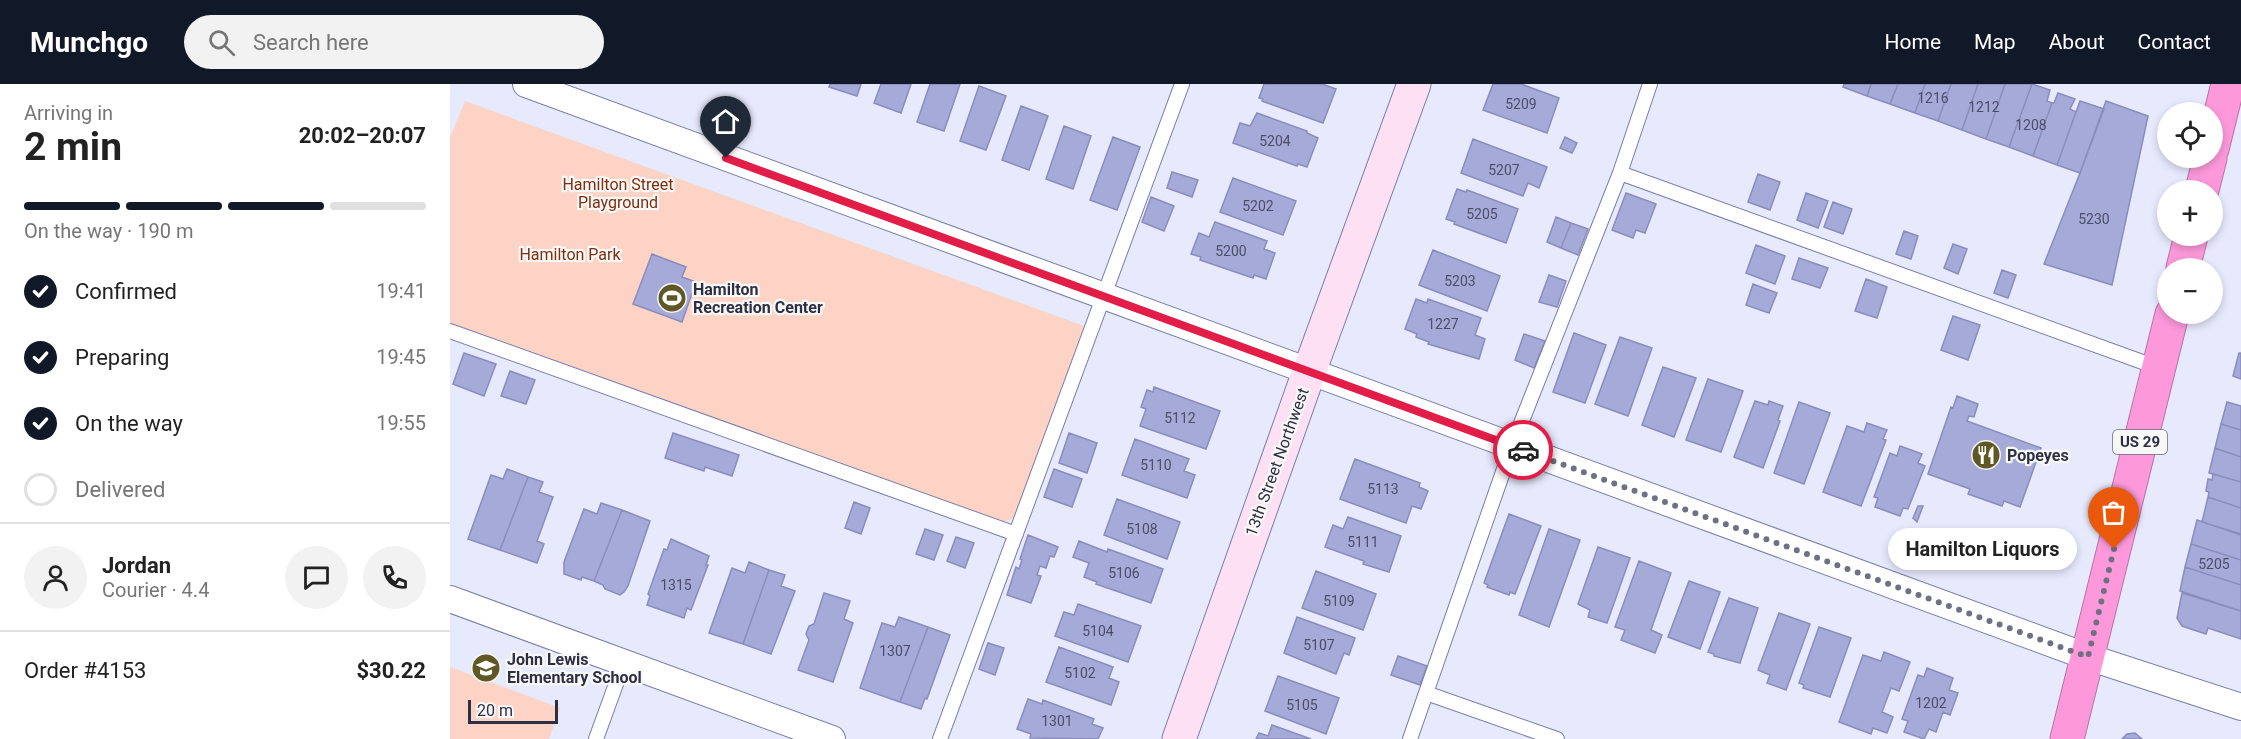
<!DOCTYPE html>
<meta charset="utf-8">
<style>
body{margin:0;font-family:Roboto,sans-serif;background:#f2f2f2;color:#222;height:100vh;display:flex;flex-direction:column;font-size:22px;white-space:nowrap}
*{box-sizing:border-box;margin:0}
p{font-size:20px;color:#767676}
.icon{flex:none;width:33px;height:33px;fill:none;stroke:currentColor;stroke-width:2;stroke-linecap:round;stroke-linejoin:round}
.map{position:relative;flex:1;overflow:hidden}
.drawer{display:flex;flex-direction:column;background:#fff;width:450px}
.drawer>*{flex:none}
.fabs{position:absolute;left:1707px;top:18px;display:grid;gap:12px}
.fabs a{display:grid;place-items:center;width:66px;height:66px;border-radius:50%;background:#fff;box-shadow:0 3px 9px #0003;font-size:30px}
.scale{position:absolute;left:18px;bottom:15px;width:90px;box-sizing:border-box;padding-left:6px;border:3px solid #2e2f42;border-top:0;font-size:16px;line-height:21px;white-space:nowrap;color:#2e2f42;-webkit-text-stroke:4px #f8f8f8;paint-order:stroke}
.pin{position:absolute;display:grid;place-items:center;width:51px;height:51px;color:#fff;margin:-62px -26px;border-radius:50% 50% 50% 0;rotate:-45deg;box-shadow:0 0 6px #0007}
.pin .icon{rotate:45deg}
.courier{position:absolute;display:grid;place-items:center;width:60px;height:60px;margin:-30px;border:4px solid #e11d48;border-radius:50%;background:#fff;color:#222;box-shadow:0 2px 8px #0007}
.bubble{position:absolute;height:42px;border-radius:21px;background:#fff;box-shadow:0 3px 9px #0003;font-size:20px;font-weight:700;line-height:42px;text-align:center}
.overview em{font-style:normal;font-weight:700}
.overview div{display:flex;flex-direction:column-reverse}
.overview{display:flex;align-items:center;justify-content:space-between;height:102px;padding:0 24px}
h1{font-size:39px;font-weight:700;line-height:45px}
.bar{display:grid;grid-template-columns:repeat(4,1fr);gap:9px 6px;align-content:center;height:72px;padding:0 24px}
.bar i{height:8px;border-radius:4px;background:#e0e0e0}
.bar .active{background:#111827}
.bar p{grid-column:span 4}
.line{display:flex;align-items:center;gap:15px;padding:0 24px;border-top:2px solid #e0e0e0}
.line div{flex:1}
.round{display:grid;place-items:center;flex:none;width:63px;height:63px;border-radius:32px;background:#f2f2f2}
ol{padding:0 24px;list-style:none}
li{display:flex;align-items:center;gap:18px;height:66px}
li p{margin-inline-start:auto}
li .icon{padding:6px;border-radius:50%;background:#111827;color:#fff;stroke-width:4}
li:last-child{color:#767676}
li i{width:33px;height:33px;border:3px solid #e0e0e0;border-radius:50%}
header{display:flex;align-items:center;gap:36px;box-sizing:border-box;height:84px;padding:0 30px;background:#111827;color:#fff}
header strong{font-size:28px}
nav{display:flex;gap:33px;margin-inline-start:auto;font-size:21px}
.search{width:420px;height:54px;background:#f2f2f2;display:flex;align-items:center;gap:15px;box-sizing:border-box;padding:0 21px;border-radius:33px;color:#767676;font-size:22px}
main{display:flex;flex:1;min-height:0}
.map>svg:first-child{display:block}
.green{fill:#fcd3c4}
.building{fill:#a6aad9;stroke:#8a8dbb;stroke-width:1.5}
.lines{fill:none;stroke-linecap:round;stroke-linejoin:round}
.lane-casing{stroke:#7a7daa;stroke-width:16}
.street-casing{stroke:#7a7daa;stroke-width:28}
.secondary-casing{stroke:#7a7daa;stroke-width:35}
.highway-casing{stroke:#b574a5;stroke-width:35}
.lane{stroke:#fff;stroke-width:14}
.street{stroke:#fff;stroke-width:26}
.secondary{stroke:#fee0f4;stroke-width:33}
.highway{stroke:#fd99db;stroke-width:33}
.done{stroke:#6f7083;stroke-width:6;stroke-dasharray:0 10.8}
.route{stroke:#e11d48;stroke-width:8}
.labels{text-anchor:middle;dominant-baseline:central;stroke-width:4.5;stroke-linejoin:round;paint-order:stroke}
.number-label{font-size:14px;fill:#4c4e68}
.shield{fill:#f8f8f8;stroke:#6b6b79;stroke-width:1.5}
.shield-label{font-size:15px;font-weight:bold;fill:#2e2f42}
.park-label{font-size:16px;fill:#7e2f0c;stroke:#f8f8f8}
.poi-label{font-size:16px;font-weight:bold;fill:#2e2f42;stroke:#f8f8f8;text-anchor:start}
.street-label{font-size:16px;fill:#2e2f42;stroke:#f8f8f8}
</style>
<header>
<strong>Munchgo</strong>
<div class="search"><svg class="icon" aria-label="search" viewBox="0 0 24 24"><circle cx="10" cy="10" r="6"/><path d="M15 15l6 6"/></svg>Search here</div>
<nav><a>Home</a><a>Map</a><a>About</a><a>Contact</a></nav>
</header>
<main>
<section class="drawer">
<div class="overview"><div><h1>2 min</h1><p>Arriving in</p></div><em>20:02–20:07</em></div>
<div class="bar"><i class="active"></i><i class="active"></i><i class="active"></i><i></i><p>On the way · 190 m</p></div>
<ol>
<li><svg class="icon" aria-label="check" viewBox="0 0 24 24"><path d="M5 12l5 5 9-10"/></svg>Confirmed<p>19:41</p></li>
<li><svg class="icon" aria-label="check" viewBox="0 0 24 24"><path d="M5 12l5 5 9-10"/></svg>Preparing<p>19:45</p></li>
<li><svg class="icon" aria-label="check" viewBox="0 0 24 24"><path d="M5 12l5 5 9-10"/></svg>On the way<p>19:55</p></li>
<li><i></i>Delivered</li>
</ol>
<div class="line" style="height:108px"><a class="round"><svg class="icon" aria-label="person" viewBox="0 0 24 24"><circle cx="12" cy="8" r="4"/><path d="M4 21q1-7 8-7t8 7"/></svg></a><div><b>Jordan</b><p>Courier · 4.4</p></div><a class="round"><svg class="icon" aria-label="chat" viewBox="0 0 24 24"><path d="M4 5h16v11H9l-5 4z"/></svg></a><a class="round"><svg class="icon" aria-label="phone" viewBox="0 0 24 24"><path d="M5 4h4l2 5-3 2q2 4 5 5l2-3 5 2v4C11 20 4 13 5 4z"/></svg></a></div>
<div class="line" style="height:78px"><div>Order #4153</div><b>$30.22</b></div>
</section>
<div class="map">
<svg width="1791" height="655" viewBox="0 0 1791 655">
<rect width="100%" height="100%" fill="#e7e9fd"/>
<path class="green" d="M15,17l619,225 -65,191 -20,6 -549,-198v-187z
M0,583l110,41 -11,31h-99z"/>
<path class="building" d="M380,0h31l-4,12 -28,-9z
M431,0h30l-10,29 -27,-10z
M480,0h30l-16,47 -27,-9z
M814,0h58l14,5 -13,34 -61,-22 1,-2 -4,-1z
M1043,0h28l38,14 -12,35 -64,-23z
M1394,0h27l-4,12 -24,-9z
M1421,0h27l-8,20 -23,-8z
M1448,0h27l-10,29 -25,-9z
M1475,0h26l-13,37 -23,-8z
M1501,0h27l-16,46 -24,-9z
M1528,0h27l-19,55 -24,-9z
M1555,0h27l-23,63 -23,-8z
M1582,0l18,6 -3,11 5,2 -19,53 -24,-9z
M529,2l27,10 -20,54 -26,-9z
M1608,9l17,6 -5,10 6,3 -19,53 -24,-9 19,-53h2z
M1630,17l24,8 -24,64 -23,-8z
M1656,17l42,15 -36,169 -68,-21 36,-91z
M571,22l27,10 -19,54 -27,-10z
M807,29l50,18v2l11,5 -11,29 -9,-3 -1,2 -64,-23 7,-20 10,3z
M614,42l27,10 -18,53 -27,-10z
M663,53l27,10 -23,63 -27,-10z
M1115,53l12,6 -5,10 -12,-5z
M1023,55l74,28 -8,21 -11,-5 -5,13 -62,-23z
M722,88l26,8 -6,17 -25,-9z
M1308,90l22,8 -10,28 -22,-8z
M783,94l63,23 -13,34 -63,-23z
M1007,105l9,3 1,-2 51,19 -12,34 -52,-19 1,-2 -9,-3z
M1176,109l30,11 -11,29 -9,-3 -3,8 -21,-8z
M1356,109l22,8 -10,27 -21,-8z
M701,113l23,9 -10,25 -22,-9z
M1383,118l19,7 -9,25 -19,-7z
M1106,133l15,6 -10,25 -14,-6z
M765,138l52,19 -3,8 11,4 -9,26 -12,-4 -1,3 -53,-18 1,-3 -10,-3 8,-21 10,4z
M1121,139l17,6 -10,26 -17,-7z
M1454,147l14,5 -7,23 -15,-5z
M1503,160l14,5 -9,25 -14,-6z
M1306,161l29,11 -10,28 -29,-11z
M983,166l67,26 -13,35 -68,-26z
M202,170l34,13 -4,10 14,5 -14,40 -49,-18z
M1349,174l29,10 -8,20 -28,-9z
M1552,186l14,5 -8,23 -14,-5z
M1099,191l17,6 -9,26 -18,-5z
M1416,195l21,8 -10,31 -22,-7z
M1303,200l24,9 -8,20 -23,-8z
M966,215l11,4 1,-4 53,19 -6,17 10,4 -6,20 -51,-15 1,-2 -13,-5 1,-3 -12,-5z
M1503,232l27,9 -12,35 -27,-10z
M1124,249l32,12 -21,58 -32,-11z
M1074,250l21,7 -11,27 -19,-8z
M1170,253l32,11 -24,68 -33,-12z
M14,269l32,11 -12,32 -31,-12z
M1789,269h2v26l-8,-3z
M1213,283l33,11 -22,59 -32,-12z
M60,287l25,9 -9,24 -25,-8z
M1258,295l35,12 -22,61 -35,-12z
M704,303l66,24 -14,38 -66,-23 6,-17 -5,-2 6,-17 6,2z
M1507,312l21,8 -4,13 -5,-1 -2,5 74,27 -21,59 -16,-6 -2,5 -34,-12 2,-5 -42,-15 23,-67 2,1z
M1305,317l13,4 1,-4 14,5 -5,14 2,1 -17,47 -29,-11z
M1349,318l31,11 -26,71 -30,-11z
M1777,318l14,4v24l-20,-6z
M1417,339l20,7 -4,9 3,1 -25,66 -38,-14 24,-66 17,6z
M1771,340l20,6v27l-26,-9z
M223,349l66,22 -7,21 -27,-9 -1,4 -39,-13z
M619,349l28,10 -10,30 -28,-10z
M685,355l54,20 -5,12 11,4 -8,23 -65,-23z
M1450,362l22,8 -4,9 7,3 -17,43 -5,-1 -3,8 -25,-9 3,-9 -4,-1 16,-44 7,3z
M1765,364l26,9v25l-32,-9z
M905,375l65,24 -1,4 9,4 -7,18 -9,-3 -6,17 -66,-24z
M57,385l21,8 -28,73 -32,-11 23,-64 12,4z
M604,385l28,10 -10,28 -28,-10z
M1763,390l28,8v26l-33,-11 1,-5 -3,-1 2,-12 4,1z
M78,393l15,5 -4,10 14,5 -16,44 7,3 -7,19 -37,-13z
M1758,413l33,11v26l-39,-12z
M667,415l63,23 -13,37 -63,-24z
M404,418l16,6 -9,26 -16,-6z
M151,419l21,7 -28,71 -12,-4 -1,3 -17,-6v-12l20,-53 13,5z
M1468,422h5l-6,16 -4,-4z
M172,426l28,11 -22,65 -4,6 -4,3 -15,-6 -2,-4 -9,-4z
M1059,430l32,12 -26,68 -5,-2 -1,3 -22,-8 1,-2 -4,-2z
M898,433l53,19 -12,36 -26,-8 1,-3 -39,-14 8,-22 10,4z
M1747,436l44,15v25l-50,-16z
M475,445l18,6 -9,25 -18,-6z
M1099,445l31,11 -31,87 -30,-12z
M578,451l30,12 -4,10 -4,-1 -4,12 -6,-2 -3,9 4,1 -10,27 -24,-8 9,-28 3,2 3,-9 -2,-1z
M506,453l18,6 -9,25 -18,-7z
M221,455l38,17 -3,9h2l-17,45 -4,-2 -3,10 -37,-13 3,-9 -2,-2 16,-45 3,1z
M629,457l28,11 1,-3 55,20 -12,34 -55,-19 1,-2 -13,-5 5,-14 -16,-6z
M1741,460l50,16v25l-56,-18z
M1148,463l32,11 -23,65 -19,-6 2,-7 -12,-6z
M1189,477l32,12 -20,57 11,5 -7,18 -34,-13 4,-10 -10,-3z
M299,478l20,8 -26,74 -34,-11 23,-65 13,5z
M1735,483l56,18v26l-61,-20z
M319,486l16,5 -4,11 14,5 -24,63 -28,-10z
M866,487l60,23 -13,36 -61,-22z
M1239,497l31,11 -20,57 -32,-12z
M374,509l26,8 -6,18 9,4 -20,59 -35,-12 11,-30 -3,-6 3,-8 5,-2z
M1732,509l59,18v28l-33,-11 -2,6 -24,-8 -5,-8z
M1279,514l29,10 -18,55 -26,-7v-2l-6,-2z
M628,520l63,22 -13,36 -73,-26 9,-24 10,3z
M1329,529l31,11 -24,66 -19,-7 3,-8 -12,-5z
M449,533l29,10 -28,75 -40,-14 22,-65 13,4z
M847,533l58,21 -6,17 -5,-2 -8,21 -52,-21z
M478,543l22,8 -23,64 -2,-1 -4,11 -21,-7z
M1369,543l32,11 -21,59 -27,-9 1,-3 -5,-2z
M538,559l16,5 -9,27 -16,-6z
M609,563l54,20 -4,11 10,4 -8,23 -65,-23z
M1434,568l26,10 -11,29 -8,-3 -9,24 11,5 -6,16 -14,-5 -2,6 -32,-12 24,-67 18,6z
M948,572l29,10 -7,19 -29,-10z
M1477,584l26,10 -4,12 9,3 -8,22 -7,-3 -7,20 -7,-3 -5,10 -20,-7 4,-11 -6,-2 16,-44 6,2z
M828,592l61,22 -13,36 -61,-23z
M578,615l14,5 1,-4 51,19 -2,5 11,4 -5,11 -68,-1 1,-4 -14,-5z
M822,641l39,14h-55l3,-6 9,3z
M1685,649l7,6h-20l5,-5z"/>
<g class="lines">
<g class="lane-casing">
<path id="lane" d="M1170,89l539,195
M0,247l566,203
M976,609l131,46
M146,655l28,-77
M490,655l242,-655
M960,655l102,-293 108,-273 30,-89"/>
</g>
<g class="street-casing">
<path id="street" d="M76,0l1562,573 153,50
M0,515l382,140"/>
</g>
<g class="secondary-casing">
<path id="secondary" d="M729,655l130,-367 105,-288"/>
</g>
<g class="highway-casing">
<path id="highway" d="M1762,65l16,-65
M1752,106l8,-32
M1733,184l8,-32
M1617,655l105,-425"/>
</g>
<use href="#lane" class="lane"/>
<use href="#street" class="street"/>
<use href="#secondary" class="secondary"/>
<use href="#highway" class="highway"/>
</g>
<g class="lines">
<path class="done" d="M1073,366l565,207 26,-108"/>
<path class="route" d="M276,74l797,292"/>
</g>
<defs>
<g id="stadium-disc" transform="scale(1.5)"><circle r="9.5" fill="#605824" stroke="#f8f8f8"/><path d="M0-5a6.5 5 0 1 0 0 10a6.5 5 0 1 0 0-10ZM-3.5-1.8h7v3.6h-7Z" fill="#fff"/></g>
<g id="restaurant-disc" transform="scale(1.5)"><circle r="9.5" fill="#605824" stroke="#f8f8f8"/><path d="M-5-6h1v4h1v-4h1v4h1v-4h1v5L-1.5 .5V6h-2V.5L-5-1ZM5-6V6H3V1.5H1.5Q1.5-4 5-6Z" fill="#fff"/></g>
<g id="school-disc" transform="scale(1.5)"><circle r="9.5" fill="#605824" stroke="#f8f8f8"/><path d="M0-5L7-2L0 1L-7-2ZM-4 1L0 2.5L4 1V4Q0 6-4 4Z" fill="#fff"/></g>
</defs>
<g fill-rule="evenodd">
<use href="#stadium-disc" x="222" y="214"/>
<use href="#restaurant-disc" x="1536" y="371"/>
<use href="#school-disc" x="36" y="584"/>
</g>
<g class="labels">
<g class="number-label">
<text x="1483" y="14">1216</text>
<text x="1071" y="20">5209</text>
<text x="1534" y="23">1212</text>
<text x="1581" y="41">1208</text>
<text x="825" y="57">5204</text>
<text x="1054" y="86">5207</text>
<text x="808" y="122">5202</text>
<text x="1032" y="130">5205</text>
<text x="1644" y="135">5230</text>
<text x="781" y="167">5200</text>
<text x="1010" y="197">5203</text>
<text x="993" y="240">1227</text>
<text x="730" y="334">5112</text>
<text x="706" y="381">5110</text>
<text x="933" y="405">5113</text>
<text x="692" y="445">5108</text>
<text x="913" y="458">5111</text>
<text x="1764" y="480">5205</text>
<text x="674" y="489">5106</text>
<text x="226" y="501">1315</text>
<text x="889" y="517">5109</text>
<text x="648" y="547">5104</text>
<text x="869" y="561">5107</text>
<text x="445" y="567">1307</text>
<text x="630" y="589">5102</text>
<text x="1481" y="619">1202</text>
<text x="852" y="621">5105</text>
<text x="607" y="637">1301</text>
</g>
<rect class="shield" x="1663" y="346" width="54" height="24" rx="4.5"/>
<g class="shield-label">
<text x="1690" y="358">US 29</text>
</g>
<g class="park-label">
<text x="168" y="100">Hamilton Street<tspan x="168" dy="18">Playground</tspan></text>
<text x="120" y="170">Hamilton Park</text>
</g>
<g class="poi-label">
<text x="243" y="205">Hamilton<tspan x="243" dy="18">Recreation Center</tspan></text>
<text x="1557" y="371">Popeyes</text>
<text x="57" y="575">John Lewis<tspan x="57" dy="18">Elementary School</tspan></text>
</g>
<g class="street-label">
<text transform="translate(827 378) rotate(-70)">13th Street Northwest</text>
</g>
</g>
</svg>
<div class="fabs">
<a><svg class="icon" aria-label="locate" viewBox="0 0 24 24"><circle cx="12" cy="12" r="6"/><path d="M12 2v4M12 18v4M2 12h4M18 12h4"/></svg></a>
<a>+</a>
<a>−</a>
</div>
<div class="scale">20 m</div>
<div class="pin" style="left:1664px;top:465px;background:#ea580c"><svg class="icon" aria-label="bag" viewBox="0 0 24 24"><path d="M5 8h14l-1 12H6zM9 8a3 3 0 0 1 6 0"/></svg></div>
<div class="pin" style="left:276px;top:74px;background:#1f2937"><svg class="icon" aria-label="home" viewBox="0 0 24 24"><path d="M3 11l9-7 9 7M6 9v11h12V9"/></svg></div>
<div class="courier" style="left:1073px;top:366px"><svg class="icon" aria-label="car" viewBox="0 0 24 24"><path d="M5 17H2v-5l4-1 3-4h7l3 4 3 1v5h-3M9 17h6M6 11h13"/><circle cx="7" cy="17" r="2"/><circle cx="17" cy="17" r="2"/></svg></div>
<div class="bubble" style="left:1438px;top:444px;width:189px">Hamilton Liquors</div>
</div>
</main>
